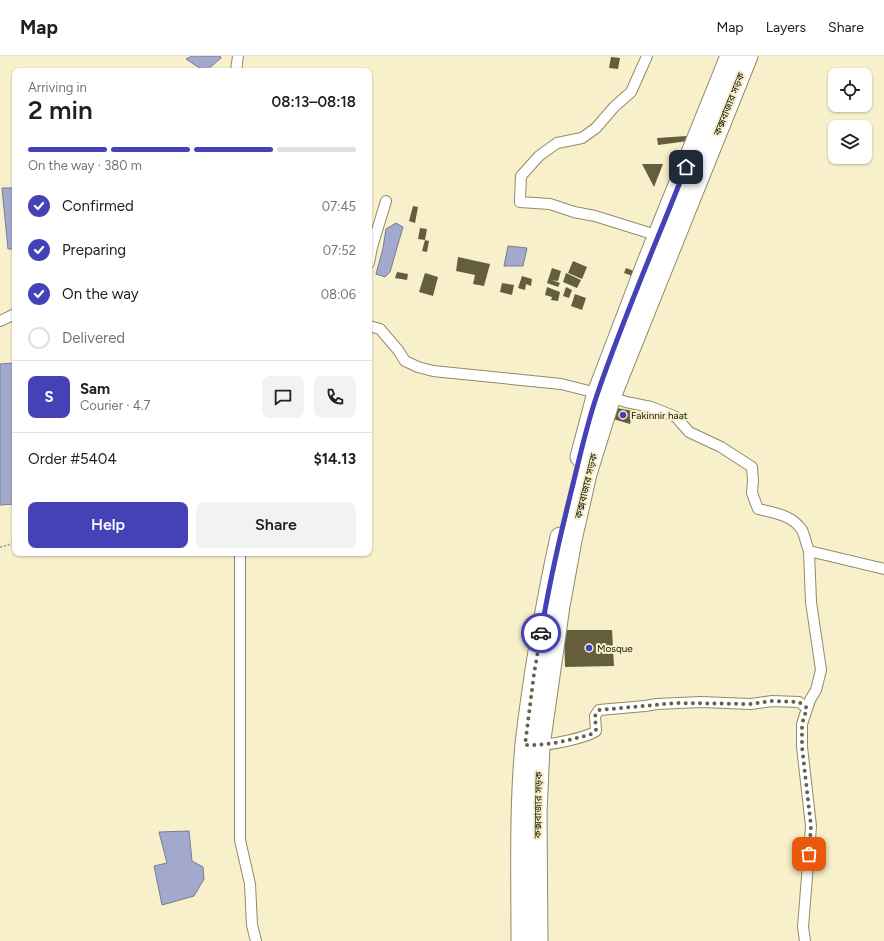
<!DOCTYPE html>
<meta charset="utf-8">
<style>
body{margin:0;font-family:Figtree,"Noto Sans Bengali",sans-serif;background:#f2f2f2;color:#202124;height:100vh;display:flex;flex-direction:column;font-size:15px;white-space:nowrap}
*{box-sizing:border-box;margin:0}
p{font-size:13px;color:#757577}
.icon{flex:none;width:22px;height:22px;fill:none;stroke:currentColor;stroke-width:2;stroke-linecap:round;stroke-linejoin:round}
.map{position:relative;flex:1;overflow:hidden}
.panel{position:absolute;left:12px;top:12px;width:360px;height:488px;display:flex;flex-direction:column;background:#fff;border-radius:8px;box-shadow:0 1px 3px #0004}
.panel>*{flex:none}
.buttons{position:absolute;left:828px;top:12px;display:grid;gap:8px}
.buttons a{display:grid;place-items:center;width:44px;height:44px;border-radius:8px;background:#fff;box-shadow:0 1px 3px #0004;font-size:20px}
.pin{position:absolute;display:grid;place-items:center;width:34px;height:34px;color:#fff;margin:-17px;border-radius:8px;box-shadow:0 2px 6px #0006}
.courier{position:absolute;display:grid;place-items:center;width:40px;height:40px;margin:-20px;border:3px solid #4542b8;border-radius:50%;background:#fff;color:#222;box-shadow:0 1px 5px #0007}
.head em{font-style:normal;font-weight:600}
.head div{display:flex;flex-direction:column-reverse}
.head{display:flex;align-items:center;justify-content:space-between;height:68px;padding:0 16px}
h1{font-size:26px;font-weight:600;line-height:30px}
.bar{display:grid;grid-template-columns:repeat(4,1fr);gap:6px 4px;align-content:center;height:48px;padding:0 16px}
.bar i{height:5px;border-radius:3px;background:#e0e0e0}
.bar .selected{background:#4542b8}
.bar p{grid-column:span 4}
.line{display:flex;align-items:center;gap:10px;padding:0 16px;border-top:1px solid #e0e0e0}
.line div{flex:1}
.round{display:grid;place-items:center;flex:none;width:42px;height:42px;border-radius:8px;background:#f2f2f2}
ol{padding:0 16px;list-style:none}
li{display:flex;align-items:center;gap:12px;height:44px}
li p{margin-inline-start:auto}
li .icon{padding:4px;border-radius:50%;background:#4542b8;color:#fff;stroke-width:4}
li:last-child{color:#757577}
li i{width:22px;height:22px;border:2px solid #e0e0e0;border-radius:50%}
.cta{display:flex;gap:8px;margin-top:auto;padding:8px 16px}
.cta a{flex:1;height:46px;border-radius:8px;background:#4542b8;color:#fff;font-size:16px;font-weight:600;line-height:46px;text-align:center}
.cta a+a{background:#f2f2f2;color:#202124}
header{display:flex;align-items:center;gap:24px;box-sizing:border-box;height:56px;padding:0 20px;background:#fff;border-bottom:1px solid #e0e0e0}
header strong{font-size:19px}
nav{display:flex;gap:22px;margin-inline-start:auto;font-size:14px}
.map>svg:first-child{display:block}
.water{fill:#a3a9cc;stroke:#797c91}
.building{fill:#655e3c}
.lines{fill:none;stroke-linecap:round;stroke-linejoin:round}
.street-casing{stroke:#928b69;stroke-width:12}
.highway-casing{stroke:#928b69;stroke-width:21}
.path{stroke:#9e987c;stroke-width:1.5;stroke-dasharray:2 2;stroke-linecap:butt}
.street{stroke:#fff;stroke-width:10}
.highway{stroke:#fff;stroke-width:19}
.done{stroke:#65614b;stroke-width:4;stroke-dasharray:0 7.2}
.route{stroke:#4542b8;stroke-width:5}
.poi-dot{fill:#4542b8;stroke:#f7f0ca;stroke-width:1.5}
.labels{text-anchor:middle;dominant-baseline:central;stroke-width:4;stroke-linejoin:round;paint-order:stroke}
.street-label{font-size:10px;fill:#171407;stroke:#f7f0ca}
.poi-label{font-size:10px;fill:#171407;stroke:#f7f0ca;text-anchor:start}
</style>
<header>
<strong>Map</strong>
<nav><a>Map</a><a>Layers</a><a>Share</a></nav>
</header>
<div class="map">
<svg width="884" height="885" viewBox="0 0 884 885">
<rect width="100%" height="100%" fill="#f7f0ca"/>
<path class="water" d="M192,0h28l1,2 -15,13h-2l-18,-12z
M2,132h13v61h-7z
M396,167l7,4 -13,45 -5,5 -9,-3 7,-26 3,-19z
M508,190l19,2 -4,18h-19z
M15,307v141l-15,1v-141z
M189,775l3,30 11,6 1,12 -10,17 -32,9 -8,-39 13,-3 -8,-31z"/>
<path class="building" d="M611,1l9,1 -2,11 -9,-1z
M687,80l1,5 -30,4 -1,-7z
M642,108h21l-9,23z
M413,150l5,1 -3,16 -6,-2z
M420,172l7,1 -2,11 -7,-1z
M425,184l4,1 -2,11 -5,-1z
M458,201l32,7 -6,22 -11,-2 2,-9 -19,-4z
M573,205l14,6 -5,12 -14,-6z
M552,212l9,3 -3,10 -6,-1 8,3 -2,4 -11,-4z
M626,212l13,5 -1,5 -14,-5z
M397,216l11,2 -1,6 -12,-2z
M425,217l13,4 -5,19 -14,-4z
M566,217l15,7 -4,8 -14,-6z
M522,220l10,3 -1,7 -5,-2 -1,6 -7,-2z
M502,227l12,2 -2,10 -12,-3z
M547,231l13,5 -2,9 -7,-1 1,-3 -7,-2z
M566,231l6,3 -3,8 -6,-2z
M575,238l11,4 -4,12 -11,-4z
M617,352l16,3 -3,13 -17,-5z
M564,574h48l2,36 -49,1z"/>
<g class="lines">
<g class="street-casing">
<path id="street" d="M647,0l-16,36 -17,15 -18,21 -14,10 -25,5 -18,13 -18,20 -1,23v3l30,2 24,8 21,4 64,20
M236,15l2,-15
M369,207l3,-16 14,-46
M0,265l15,-7
M369,270l11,3 18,21 7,11 13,6 15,4 128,13 36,9
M611,341l15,5 25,5 25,10 13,15 32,15 31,20 1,14 -1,12 6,16c17,4 34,6 44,21 3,6 4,14 7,21l75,18
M240,497v287l10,44 2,41 4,16
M537,689c14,0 49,-7 59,-14l-1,-15 4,-6 46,-4 12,-2 44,-2 50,2 21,-3 27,1 8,6
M805,885l-2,-14 8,-101 -9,-79v-23l8,-24 6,-10 5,-20 -10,-68 -2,-51"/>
</g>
<g class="highway-casing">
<path id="highway" d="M580,401l17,-64 50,-131 83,-206
M521,885c0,-66 -2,-132 4,-197 8,-70 20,-138 35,-207
M538,885l-1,-128 3,-67 20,-140 12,-66 15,-66 24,-77 137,-341"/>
</g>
<path class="path" d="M0,491l15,-4"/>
<use href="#street" class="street"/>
<use href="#highway" class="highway"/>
</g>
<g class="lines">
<path class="done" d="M541,577l-7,41 -9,71c23,1 45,-5 67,-11l4,-4 -1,-14 4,-6 77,-7 75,1 21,-3 27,1 8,6 -5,16v23l9,79 -2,28"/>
<path class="route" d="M541,577c8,-49 19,-97 31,-145 8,-32 15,-65 26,-96 26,-76 59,-151 88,-225"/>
</g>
<g class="poi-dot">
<circle cx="623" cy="359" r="4"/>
<circle cx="589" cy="592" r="4"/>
</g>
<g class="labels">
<g class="street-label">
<text transform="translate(729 48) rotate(-68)">কক্সবাজার সড়ক</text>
<text transform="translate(586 430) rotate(-76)">কক্সবাজার সড়ক</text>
<text transform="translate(538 749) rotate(-89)">কক্সবাজার সড়ক</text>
</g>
<g class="poi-label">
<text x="631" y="359">Fakinnir haat</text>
<text x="597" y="592">Mosque</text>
</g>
</g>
</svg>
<div class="buttons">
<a><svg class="icon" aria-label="locate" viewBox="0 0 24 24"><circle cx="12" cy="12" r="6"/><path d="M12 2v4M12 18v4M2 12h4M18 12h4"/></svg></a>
<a><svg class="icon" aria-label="layers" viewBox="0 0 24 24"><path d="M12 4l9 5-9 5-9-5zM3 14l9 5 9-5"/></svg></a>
</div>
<div class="pin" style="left:809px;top:798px;background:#ea580c"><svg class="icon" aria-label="bag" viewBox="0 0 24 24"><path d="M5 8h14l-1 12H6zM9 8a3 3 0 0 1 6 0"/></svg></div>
<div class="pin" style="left:686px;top:111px;background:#1f2937"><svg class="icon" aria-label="home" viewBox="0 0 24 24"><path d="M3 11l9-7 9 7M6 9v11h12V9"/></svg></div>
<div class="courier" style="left:541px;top:577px"><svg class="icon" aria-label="car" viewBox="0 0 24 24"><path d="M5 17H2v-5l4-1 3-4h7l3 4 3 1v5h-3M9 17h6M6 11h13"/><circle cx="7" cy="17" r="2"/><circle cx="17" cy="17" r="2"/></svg></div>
<section class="panel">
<div class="head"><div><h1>2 min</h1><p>Arriving in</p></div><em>08:13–08:18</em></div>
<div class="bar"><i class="selected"></i><i class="selected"></i><i class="selected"></i><i></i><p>On the way · 380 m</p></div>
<ol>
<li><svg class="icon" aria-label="check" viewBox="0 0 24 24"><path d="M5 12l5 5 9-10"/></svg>Confirmed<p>07:45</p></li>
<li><svg class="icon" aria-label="check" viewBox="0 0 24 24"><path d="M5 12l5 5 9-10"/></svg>Preparing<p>07:52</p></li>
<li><svg class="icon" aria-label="check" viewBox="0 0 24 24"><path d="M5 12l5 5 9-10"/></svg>On the way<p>08:06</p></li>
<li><i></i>Delivered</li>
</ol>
<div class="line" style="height:72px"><b class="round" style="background:#4542b8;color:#fff">S</b><div><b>Sam</b><p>Courier · 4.7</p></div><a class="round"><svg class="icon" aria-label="chat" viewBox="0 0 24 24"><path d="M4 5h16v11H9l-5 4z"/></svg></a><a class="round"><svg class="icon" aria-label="phone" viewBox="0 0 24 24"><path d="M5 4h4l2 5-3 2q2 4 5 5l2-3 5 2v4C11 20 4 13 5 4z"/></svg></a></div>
<div class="line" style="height:52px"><div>Order #5404</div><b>$14.13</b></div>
<div class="cta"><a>Help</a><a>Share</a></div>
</section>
</div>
